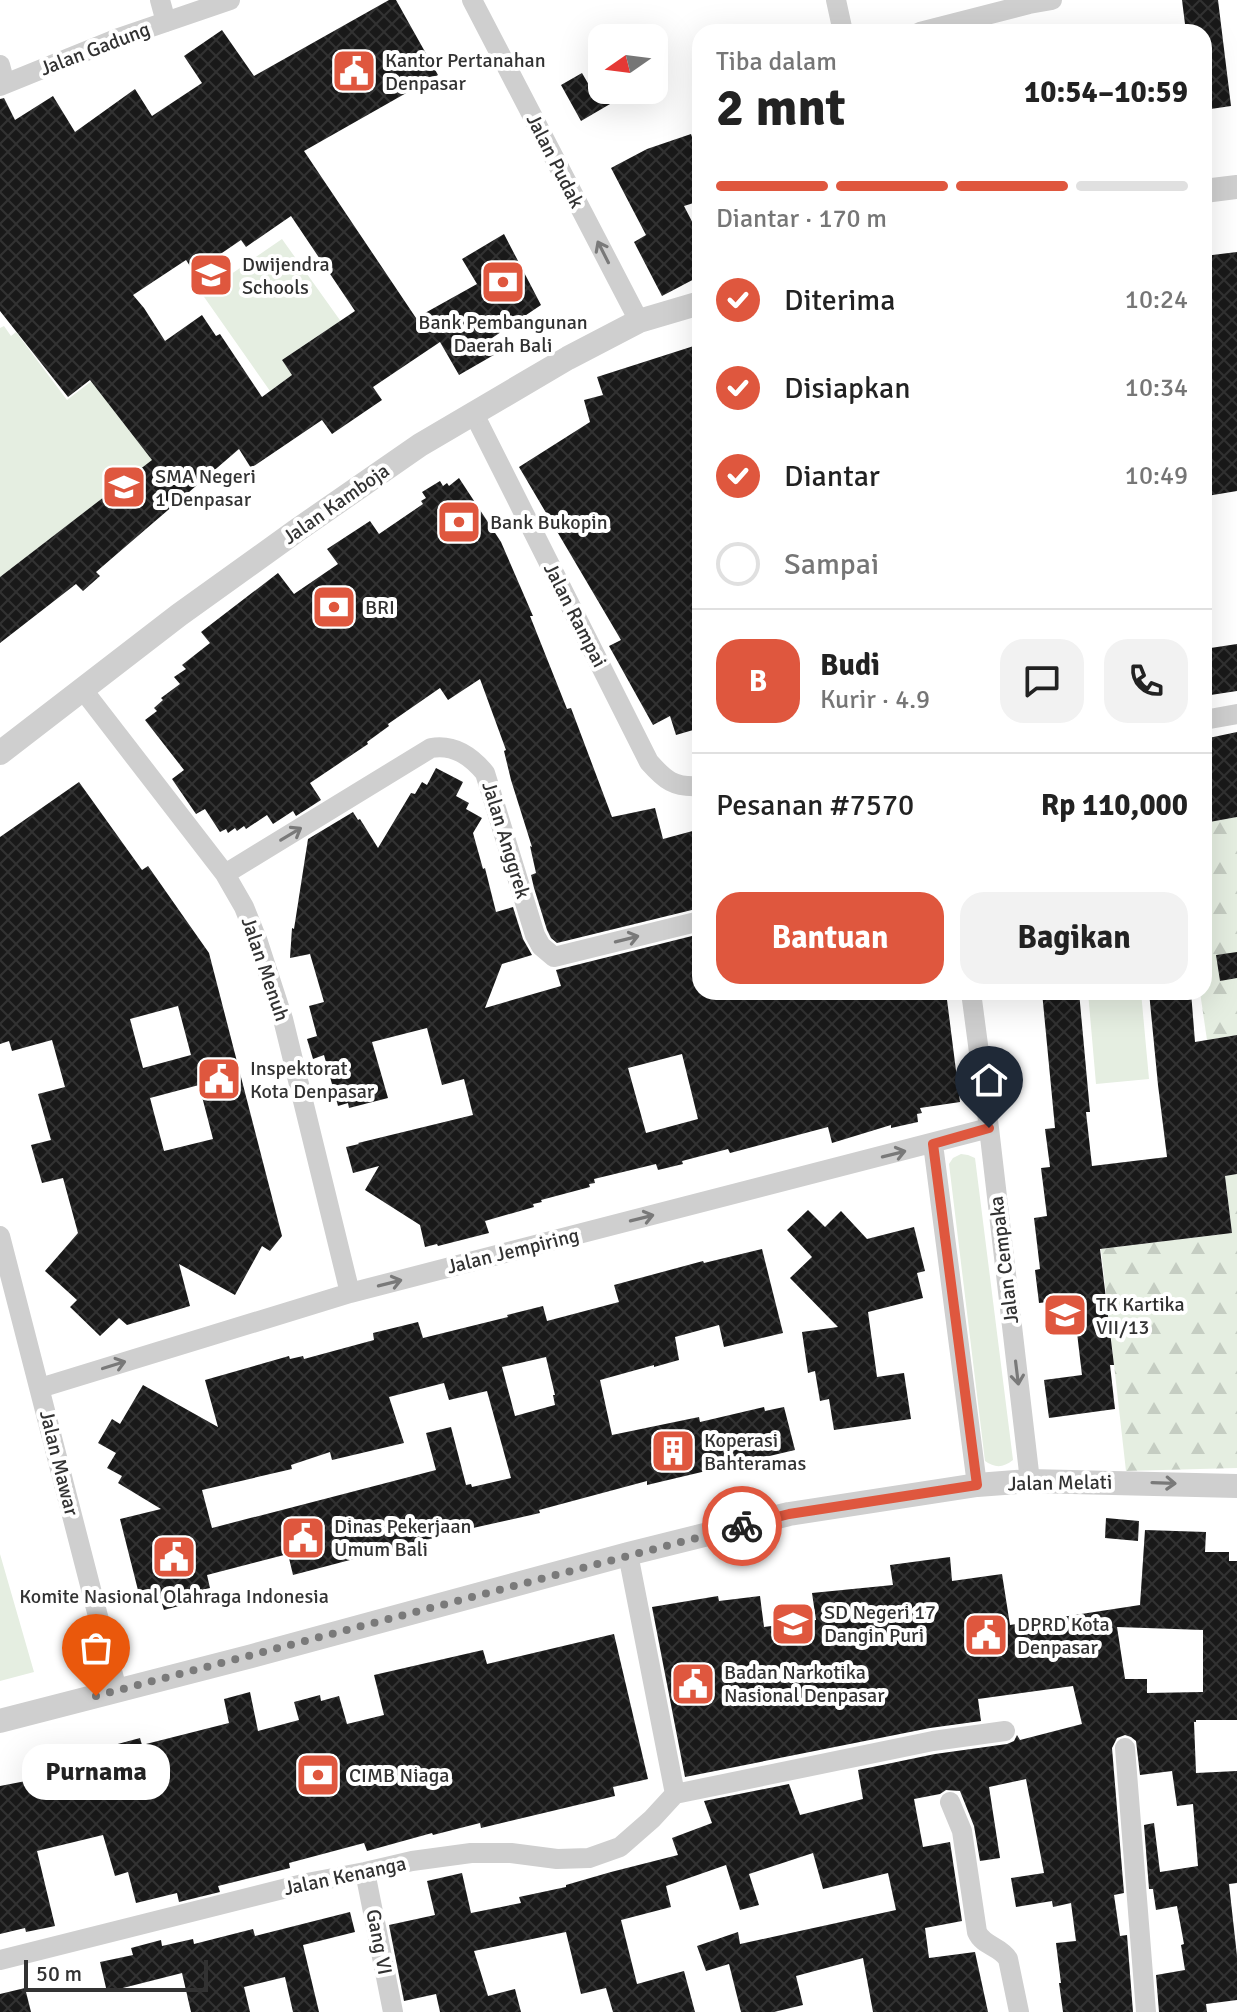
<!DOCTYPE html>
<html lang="id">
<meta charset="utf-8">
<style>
body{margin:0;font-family:Signika,sans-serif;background:#f2f2f2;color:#222;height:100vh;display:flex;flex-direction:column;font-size:30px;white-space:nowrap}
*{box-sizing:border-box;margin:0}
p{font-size:26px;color:#767676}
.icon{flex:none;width:44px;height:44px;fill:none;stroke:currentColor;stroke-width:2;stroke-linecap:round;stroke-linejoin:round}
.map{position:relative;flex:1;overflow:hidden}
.drawer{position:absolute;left:692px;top:24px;width:520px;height:976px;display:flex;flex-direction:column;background:#fff;border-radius:24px;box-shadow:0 8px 32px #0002}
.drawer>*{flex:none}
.needle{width:52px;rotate:256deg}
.fabs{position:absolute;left:588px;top:24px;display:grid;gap:16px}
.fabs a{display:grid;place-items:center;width:80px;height:80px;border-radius:16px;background:#fff;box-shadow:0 8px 32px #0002;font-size:40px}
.scale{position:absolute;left:24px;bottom:20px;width:184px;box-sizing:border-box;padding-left:8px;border:4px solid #323232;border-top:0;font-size:22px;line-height:28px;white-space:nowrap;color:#323232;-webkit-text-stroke:6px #fff;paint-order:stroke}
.pin{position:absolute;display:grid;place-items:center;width:68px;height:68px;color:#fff;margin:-82px -34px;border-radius:50% 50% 50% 0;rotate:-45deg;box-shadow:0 0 8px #0007}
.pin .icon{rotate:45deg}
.courier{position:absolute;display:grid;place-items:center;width:80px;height:80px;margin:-40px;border:6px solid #df573e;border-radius:50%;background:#fff;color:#222;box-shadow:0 2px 10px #0007}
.bubble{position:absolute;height:56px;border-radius:24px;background:#fff;box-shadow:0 8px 32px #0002;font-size:26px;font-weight:700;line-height:56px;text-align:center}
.summary em{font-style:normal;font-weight:700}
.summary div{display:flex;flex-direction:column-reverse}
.summary{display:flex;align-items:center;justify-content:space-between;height:136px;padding:0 24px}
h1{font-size:52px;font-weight:700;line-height:60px}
.bar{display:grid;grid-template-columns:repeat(4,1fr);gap:12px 8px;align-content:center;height:96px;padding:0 24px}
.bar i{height:10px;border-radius:6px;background:#e0e0e0}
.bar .selected{background:#df573e}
.bar p{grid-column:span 4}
.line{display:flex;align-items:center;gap:20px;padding:0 24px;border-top:2px solid #e0e0e0}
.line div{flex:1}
.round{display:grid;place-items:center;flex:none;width:84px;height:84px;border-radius:24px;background:#f2f2f2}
ol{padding:0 24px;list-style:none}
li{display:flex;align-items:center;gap:24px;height:88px}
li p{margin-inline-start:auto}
li .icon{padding:8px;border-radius:50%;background:#df573e;color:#fff;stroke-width:4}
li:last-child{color:#767676}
li i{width:44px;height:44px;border:4px solid #e0e0e0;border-radius:50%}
.button{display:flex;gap:16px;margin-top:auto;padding:16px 24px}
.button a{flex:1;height:92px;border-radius:24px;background:#df573e;color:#fff;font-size:32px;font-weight:700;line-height:92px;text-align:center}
.button a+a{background:#f2f2f2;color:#222}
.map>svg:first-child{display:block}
.green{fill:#e5eee1}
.forest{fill:url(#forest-firs)}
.building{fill:url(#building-cross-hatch);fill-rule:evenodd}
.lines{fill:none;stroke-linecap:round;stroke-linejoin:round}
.minor{stroke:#cfcfcf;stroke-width:20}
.tertiary{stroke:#cfcfcf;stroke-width:24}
.oneway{stroke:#797979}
.done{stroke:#7a7a7a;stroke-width:8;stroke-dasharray:0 14.4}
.route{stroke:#df573e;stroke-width:10}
.labels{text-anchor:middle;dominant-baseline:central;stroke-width:8;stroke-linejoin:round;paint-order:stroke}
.street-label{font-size:20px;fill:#323232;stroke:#fff}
.poi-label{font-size:20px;fill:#323232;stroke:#fff;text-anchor:start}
</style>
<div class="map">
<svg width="1237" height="2012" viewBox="0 0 1237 2012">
<defs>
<pattern id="forest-firs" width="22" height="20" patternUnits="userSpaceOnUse" patternTransform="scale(2)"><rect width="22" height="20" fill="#e5eee1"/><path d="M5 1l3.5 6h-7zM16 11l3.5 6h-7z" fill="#c5cdc2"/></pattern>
<pattern id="building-cross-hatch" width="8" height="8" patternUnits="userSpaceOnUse" patternTransform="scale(2)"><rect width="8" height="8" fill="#191919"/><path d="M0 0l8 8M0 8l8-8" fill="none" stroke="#323232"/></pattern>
</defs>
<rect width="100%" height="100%" fill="#fff"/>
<path class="green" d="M282,239l70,98 -24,-8 -46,31 10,15 -22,16 -68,-97z
M4,326l7,10 5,-4 51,68 35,-27 9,34 20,26 32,19 -163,125v-249z
M1088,992h53l8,87 -53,5z
M961,1154l7,1 7,3 38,302c-10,8 -18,8 -28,1l-36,-297 4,-6z
M0,1554l34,118 -34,9z"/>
<path class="forest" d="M1237,817v218l-30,5 -7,-48h4v-169z
M1237,1174v294l-111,3 -25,-222 131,-16 -7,-57z"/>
<path class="building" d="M389,0h7l42,75 -134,76 112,167 61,-34 -15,-25 42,-25 37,71 -49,33 7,14 -40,23 -19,-33 -67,45 9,13 -50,34 -10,-14 -71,48 -12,-19 -143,123 4,4 -17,15 -7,-7 -76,59v-66l152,-117 -62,-80 -22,17 -68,-86v-212l4,-1 11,22 38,-24 22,36 60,-43 17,27 50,-33 -18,-27 38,-26 32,46zM291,216l64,95 -73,49 10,15 -30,22 -42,-63 -4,2 -14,-21 -37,26 -21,-33 -11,-13 53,-35 8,12 47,-32 5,7z
M1182,0h36l13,106 -27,4v-78h-18z
M582,73l11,19 3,-2h38l-53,31 -20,-36z
M691,134l9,27v40l-16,5 16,31v39l-38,20 -28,-54 12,-7 -35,-67 36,-19z
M1237,252v239l-30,5 -3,-17v-223z
M700,344v384l-24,7 -6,-19 -17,9 -44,-79 12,-6 -102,-173 71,-45 -6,-22 19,-5 -6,-18z
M459,478l42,64 32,74h-3l37,93 4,-1 41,109 43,-9 8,31 37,-10v79l-143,35 -6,-5 -4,-8 -13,-42 -3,-13 5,-2 -6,-27 2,1 -21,-67 -7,-29 2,-1 -26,-71 -32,21 -8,-12 -52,36 1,2 -22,16 1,2 -58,39 11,17 -25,16 -3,-5 -20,13 -6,-9 -21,14 -2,-3 -7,5 -2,-3 -7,5 -2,-4 -6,3 -15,-23 -9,5 -24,-35 12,-9 -39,-50 12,-9 -3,-3 9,-8 -2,-2 19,-14 -6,-7 12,-8 -4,-4 28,-22 -9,-11 77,-59 16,21 44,-30 -11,-15 43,-28 9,13 44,-30 -2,-3 5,-3 -4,-6 18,-11 3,5 4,-3 2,3z
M1237,644v47l-33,5v-47z
M1237,732v85l-33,6v-84z
M436,768l27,14 -7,14 13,7 -3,6 16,9 -9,15 10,36 2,-1 11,44 17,-5 10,32 9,16 -30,9 -17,44 76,-22 -5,-16 144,-36v58h246l14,110 -40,6 2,5 -5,1 1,8 -27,6v-3l-59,18 -4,-16 -98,26 -2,-4 -46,12 1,3 -25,6 -2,-6 -62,15 1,4 -6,1 1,3 -49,13 1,2 -9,2 1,3 -49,14 4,12 -51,13 -1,-2 -12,3 -5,-22 -55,-35 14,-24 -26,7 -7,-26 13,-3 -1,-1 115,-28 -9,-36 -22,6 -15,-57 -55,14 16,56 -39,10 -1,-5 -10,3 -14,-51 -11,4 -6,-20 10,-3 -8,-30 15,-4 -14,-48 -20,4 2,-30 2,1 14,-90 45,-27 5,8 2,-1 18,29 33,-55 4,1 7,-12 5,3zM682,1054l16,65 -52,14 -18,-65z
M79,782l63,88 6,-4 61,87 73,283 -12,15 -8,-5 -27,49 -56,-31 11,42 -63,19 -8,-7 -19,18 -30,-29 7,-7 -32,-29 33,-38 -15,-55 -21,5 -11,-38 20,-5 -13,-46 27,-7 -13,-47 -40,11 -3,-10 -9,3v-207zM178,1006l13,49 -48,13 -13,-49zM199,1085l14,54 -49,12 -14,-53z
M1237,952v26l-17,3 -4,-26z
M1042,992h37l11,120h-4l6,54 75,-9 -9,-72 -9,-93h42l4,50 42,-7v139l-12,2 7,57 -132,16 14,116h-4l5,44 -66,9 -5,-38 38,-5 -9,-76 -34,4 -4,-33 5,-1 -6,-51 13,-2 -6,-48 9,-1 -5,-38 10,-1z
M808,1210l17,17 16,-16 26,28 47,-12 11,44 -8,2 6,25 -55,14 9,65 27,-4 7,46 -77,11 -5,-31 -9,2 -5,-30 -7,2 -6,-41 36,-5 -48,-49 22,-21 -25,-27z
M762,1249l21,84 -59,14 -5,-22 -44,12 4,23 -25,7v-2l-54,15 12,55 87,-18 1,5 64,-15 1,4 19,-4 11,43 -148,35v-4l-108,29 1,3 -76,17 -171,45 -5,-21 -81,21 3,13 -22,5 2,10 -26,7 -3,-9 -19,5 -22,-87 41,-10 -43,-26 4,-7 -15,-8 9,-15 -18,-10 14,-24 8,5 23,-39 75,42 -13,-47 84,-24 1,3 13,-3 1,3 70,-19 -1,-7 45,-11 5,16 85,-21 -1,-2 36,-9 4,15 72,-19 -5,-17 89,-24 1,2zM546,1357l9,38h-2l2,10 -40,11 -13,-49zM444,1383l5,17 38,-9 24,87 -39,9 -1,-3 -5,1 -15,-58 -25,6 10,37 -224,58 -10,-38 90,-21 -1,-4 39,-13 2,8 72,-17 -15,-46z
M1106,1518l33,3 -1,20 -33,-3z
M1145,1530l61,2 -1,20h24v9h8v159h-41v2h-2l2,51 41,-2v112l-8,1 8,72v44l-31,4 1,8h-48l-3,-37 29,-5 -4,-25 3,-1 -7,-38 -21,4 -3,-21h-4l-5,-64 10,-2 6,49 38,-6 -5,-62 -16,2 -5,-35 -32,4 -4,-34 -5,-4 -6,-2 -8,3 -5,10 12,145 -10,2 6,41 7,-1 6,77h-70l-4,-29h2l-5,-40 20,-2 -5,-38 -18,4 -1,-6 -36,6 -5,-29 33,-5 -18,-94 -37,8 11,71 -20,3 -6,-35 -14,-35 -14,-1 -6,4 -26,5 9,48 27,-5 12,79 -37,7 4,30 46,-6 13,60h-115l-10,-54 -67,18 7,29 -29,7h-33l-12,-48 -23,7 -9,-25 41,-14 2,12 156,-34 -8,-37 -65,16 -10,-36 -64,21 10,31 -19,5 -14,-45 -60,21 5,21 -50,13 16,64 47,-13 11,41h-82l-7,-24 -25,6 -15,-62 -92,19 14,45 27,-7 6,23h-81l-4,-18 -32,7 -15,-76 46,-10 -8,-34 35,-8 9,40 50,-10 -2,-6 47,-10v-2l45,-13 67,-17 -6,-17 40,-15 -8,-22 85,-17 11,31 63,-16 -5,-29 77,-16 72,-10 7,-3 3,-6 3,5 62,-16 -9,-38 -95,13 3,22 -51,7 -245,49 -33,-170 66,-11 1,5 41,-5 4,31 52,-7 -4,-27 81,-8 -3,-20 60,-8 2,24 50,-7 8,51 130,-20zM1117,1627l86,3v62l-56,1v-14h-22z
M614,1634l34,145 -35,8 2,9 -134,32 -1,-5 -47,12 -1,-2 -65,18 -3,-8 -75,20 1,5 -72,18 2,6 -41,10 -2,-9 -41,10 -8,-31 -13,4 -12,-41 -66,16 18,75 -29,6 -1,-4 -25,6v-148l31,-6 -1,-4 8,-2 -2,-8 104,-28 2,7 87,-22 -5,-24 26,-7 8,39 41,-11 -5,-18 26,-7 1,6 18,-5 8,28 37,-9 -10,-40 109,-25 4,14z
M350,1912l5,20 -52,13 16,67h-26l-8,-35 -41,10 6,25h-59l-9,-39 -75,19 -7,-30 33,-7 -2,-7 30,-8 1,6 31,-7 1,5 59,-15 2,7z
M25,1988l6,24h-31v-18z"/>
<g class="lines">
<path class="minor" d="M160,0l6,22
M472,0l167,321
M836,0l7,32
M920,32l109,-28 23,-4
M0,65l5,19
M0,86l116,-47 114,-39
M474,414l175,348c16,18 25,26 51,24
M83,690l142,184 19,33 14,35 25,77 67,274
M1204,720l33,-6
M225,874l206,-126c23,-4 40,8 54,25l50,162 6,11 13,11 146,-36
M971,992l18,136 41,353
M933,1144l44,341
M0,1236l117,454
M40,1388l310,-95 639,-165
M628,1554l47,240
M1125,1748l21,264
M950,1802l12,29 15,101c6,14 23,14 31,27l11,53
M365,1872l28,140
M0,1960l307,-77 58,-11 47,-11 59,-8h40l46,6 32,-1 31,-11 32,-28 23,-25 258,-53 72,-10"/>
<path class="tertiary" d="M1204,191l33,-4
M0,753l179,-138 117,-84 124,-86 148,-87 71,-37 61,-18
M0,1721l252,-65 376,-102 161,-40 188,-29 53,-4 207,5"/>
</g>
<defs><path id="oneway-shaft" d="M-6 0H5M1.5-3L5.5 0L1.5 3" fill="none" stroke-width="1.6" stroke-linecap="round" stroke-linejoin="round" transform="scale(2)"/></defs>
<g class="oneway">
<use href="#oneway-shaft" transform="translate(603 252) rotate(-117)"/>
<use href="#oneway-shaft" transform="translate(291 834) rotate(-31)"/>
<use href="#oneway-shaft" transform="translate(627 939) rotate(-14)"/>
<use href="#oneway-shaft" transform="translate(894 1154) rotate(-14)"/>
<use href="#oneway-shaft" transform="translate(642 1218) rotate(-14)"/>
<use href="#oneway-shaft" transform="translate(390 1283) rotate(-14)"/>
<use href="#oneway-shaft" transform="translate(114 1365) rotate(-17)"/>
<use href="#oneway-shaft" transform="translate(1017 1373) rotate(83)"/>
<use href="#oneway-shaft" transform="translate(1164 1483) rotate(2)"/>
</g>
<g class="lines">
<path class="done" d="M96,1696l646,-170"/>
<path class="route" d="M742,1526l47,-12 188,-29 -44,-341 56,-16"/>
</g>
<defs>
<g id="civic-square" transform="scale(2.3)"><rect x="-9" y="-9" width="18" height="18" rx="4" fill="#df573e" stroke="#fff"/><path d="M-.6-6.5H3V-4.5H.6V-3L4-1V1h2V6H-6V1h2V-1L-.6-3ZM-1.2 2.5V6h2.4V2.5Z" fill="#fff"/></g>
<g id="school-square" transform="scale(2.3)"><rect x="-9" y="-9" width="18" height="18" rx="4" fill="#df573e" stroke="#fff"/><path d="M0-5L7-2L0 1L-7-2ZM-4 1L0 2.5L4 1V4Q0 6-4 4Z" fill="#fff"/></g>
<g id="bank-square" transform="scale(2.3)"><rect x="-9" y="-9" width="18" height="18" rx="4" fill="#df573e" stroke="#fff"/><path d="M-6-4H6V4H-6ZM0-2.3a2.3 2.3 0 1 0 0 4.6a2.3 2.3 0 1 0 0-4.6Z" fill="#fff"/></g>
<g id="building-square" transform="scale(2.3)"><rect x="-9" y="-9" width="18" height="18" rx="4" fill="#df573e" stroke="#fff"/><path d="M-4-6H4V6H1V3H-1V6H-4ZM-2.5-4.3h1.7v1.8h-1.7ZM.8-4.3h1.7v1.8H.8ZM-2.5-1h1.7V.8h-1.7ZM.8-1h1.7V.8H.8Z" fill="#fff"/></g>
</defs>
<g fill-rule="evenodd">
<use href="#civic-square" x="354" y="71"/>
<use href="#school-square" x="211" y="275"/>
<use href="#bank-square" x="503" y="282"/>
<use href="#school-square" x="124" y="487"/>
<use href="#bank-square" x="459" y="522"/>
<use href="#bank-square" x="334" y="607"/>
<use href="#civic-square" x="219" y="1079"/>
<use href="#school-square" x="1065" y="1315"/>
<use href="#building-square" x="673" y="1451"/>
<use href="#civic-square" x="303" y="1538"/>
<use href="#civic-square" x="174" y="1557"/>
<use href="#school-square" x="793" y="1624"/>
<use href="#civic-square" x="986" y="1635"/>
<use href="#civic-square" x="693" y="1684"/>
<use href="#bank-square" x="318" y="1775"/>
</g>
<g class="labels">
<g class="street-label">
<text transform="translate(95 49) rotate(-21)">Jalan Gadung</text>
<text transform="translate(555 161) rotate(63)">Jalan Pudak</text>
<text transform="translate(336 504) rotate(-35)">Jalan Kamboja</text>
<text transform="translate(575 615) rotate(63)">Jalan Rampai</text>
<text transform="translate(506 840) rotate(73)">Jalan Anggrek</text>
<text transform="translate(265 969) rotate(71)">Jalan Menuh</text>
<text transform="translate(513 1251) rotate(-14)">Jalan Jempiring</text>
<text transform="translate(1004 1260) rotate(-97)">Jalan Cempaka</text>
<text transform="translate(59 1463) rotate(76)">Jalan Mawar</text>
<text transform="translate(1060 1483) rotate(-1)">Jalan Melati</text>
<text transform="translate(345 1876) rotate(-12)">Jalan Kenanga</text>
<text transform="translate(379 1942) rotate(79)">Gang VI</text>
</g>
<g class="poi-label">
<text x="385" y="60">Kantor Pertanahan<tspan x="385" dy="23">Denpasar</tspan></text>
<text x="242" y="264">Dwijendra<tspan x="242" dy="23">Schools</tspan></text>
<text x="503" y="322" text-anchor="middle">Bank Pembangunan<tspan x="503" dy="23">Daerah Bali</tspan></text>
<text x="155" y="476">SMA Negeri<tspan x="155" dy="23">1 Denpasar</tspan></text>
<text x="490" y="522">Bank Bukopin</text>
<text x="365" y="607">BRI</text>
<text x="250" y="1068">Inspektorat<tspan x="250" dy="23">Kota Denpasar</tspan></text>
<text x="1096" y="1304">TK Kartika<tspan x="1096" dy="23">VII/13</tspan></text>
<text x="704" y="1440">Koperasi<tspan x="704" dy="23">Bahteramas</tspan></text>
<text x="334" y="1526">Dinas Pekerjaan<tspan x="334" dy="23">Umum Bali</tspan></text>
<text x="174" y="1596" text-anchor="middle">Komite Nasional Olahraga Indonesia</text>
<text x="824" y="1612">SD Negeri 17<tspan x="824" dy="23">Dangin Puri</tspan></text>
<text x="1017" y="1624">DPRD Kota<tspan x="1017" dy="23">Denpasar</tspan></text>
<text x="724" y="1672">Badan Narkotika<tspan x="724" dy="23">Nasional Denpasar</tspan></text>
<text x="349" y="1775">CIMB Niaga</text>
</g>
</g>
</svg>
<div class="fabs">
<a><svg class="needle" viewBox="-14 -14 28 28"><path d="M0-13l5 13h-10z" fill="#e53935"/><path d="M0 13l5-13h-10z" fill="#767676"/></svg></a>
</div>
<div class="scale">50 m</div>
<div class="pin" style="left:96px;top:1696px;background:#ea580c"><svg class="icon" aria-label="bag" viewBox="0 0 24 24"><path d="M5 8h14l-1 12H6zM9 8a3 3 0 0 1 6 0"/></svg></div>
<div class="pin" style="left:989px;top:1128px;background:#1f2937"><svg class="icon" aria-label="home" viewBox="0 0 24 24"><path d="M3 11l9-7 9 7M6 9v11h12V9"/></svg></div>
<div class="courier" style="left:742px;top:1526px"><svg class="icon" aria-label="bike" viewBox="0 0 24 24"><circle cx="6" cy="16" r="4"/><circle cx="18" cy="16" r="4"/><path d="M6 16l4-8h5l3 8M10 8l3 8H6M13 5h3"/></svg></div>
<div class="bubble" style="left:22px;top:1744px;width:148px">Purnama</div>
<section class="drawer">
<div class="summary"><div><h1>2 mnt</h1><p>Tiba dalam</p></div><em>10:54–10:59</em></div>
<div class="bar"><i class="selected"></i><i class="selected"></i><i class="selected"></i><i></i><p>Diantar · 170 m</p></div>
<ol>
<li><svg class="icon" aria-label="check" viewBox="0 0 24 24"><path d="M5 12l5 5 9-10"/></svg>Diterima<p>10:24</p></li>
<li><svg class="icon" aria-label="check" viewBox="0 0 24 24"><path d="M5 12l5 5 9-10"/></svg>Disiapkan<p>10:34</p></li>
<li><svg class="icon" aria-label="check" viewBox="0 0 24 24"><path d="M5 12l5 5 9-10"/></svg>Diantar<p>10:49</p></li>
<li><i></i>Sampai</li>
</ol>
<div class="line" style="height:144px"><b class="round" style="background:#df573e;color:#fff">B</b><div><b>Budi</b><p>Kurir · 4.9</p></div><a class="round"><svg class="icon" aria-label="chat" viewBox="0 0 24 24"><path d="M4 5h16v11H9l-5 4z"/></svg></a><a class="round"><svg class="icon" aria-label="phone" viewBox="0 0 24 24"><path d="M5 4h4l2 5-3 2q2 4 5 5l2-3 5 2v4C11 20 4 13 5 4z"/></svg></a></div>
<div class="line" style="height:104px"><div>Pesanan #7570</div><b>Rp 110,000</b></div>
<div class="button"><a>Bantuan</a><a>Bagikan</a></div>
</section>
</div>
